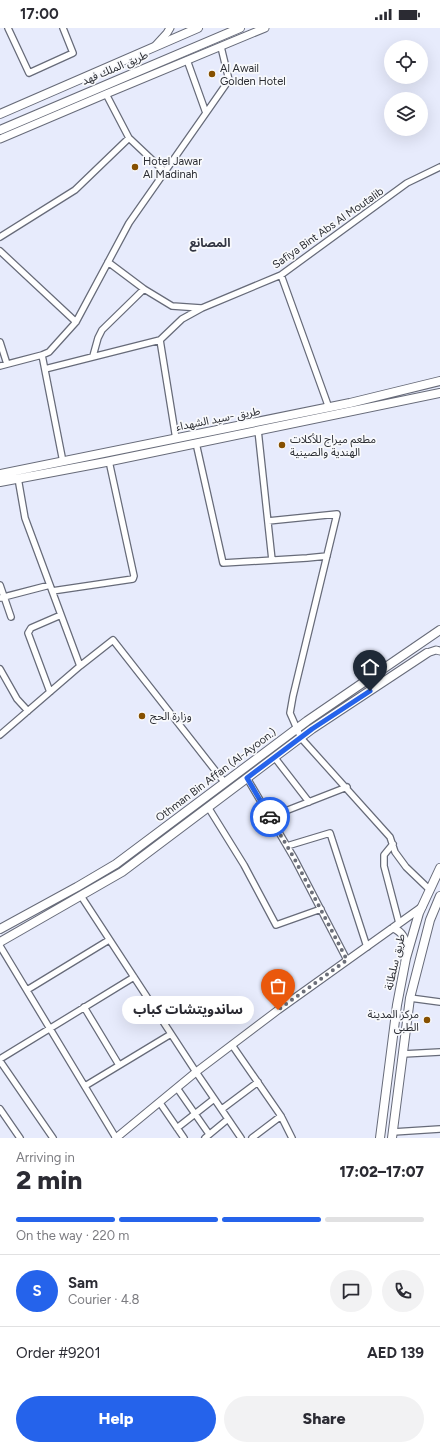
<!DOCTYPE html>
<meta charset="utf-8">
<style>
body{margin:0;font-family:Figtree,"Noto Sans Arabic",sans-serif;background:#f2f2f3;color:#2b2b33;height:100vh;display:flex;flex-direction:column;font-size:15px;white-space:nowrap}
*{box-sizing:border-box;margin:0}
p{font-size:13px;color:#7c7c81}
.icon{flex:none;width:22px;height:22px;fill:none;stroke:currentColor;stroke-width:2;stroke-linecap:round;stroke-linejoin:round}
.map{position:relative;height:1110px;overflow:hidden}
.panel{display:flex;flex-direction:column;background:#fff;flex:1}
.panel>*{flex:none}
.fabs{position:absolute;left:384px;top:12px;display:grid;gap:8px}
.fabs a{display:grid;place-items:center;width:44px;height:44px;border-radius:50%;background:#fff;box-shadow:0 4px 16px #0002;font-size:20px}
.pin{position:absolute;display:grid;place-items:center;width:34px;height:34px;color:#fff;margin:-41px -17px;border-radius:50% 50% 50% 0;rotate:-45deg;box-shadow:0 0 4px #0007}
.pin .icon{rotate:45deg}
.courier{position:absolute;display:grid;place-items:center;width:40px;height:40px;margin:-20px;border:3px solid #2563eb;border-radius:50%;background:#fff;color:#222;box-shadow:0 1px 5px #0007}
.bubble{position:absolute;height:28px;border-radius:14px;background:#fff;box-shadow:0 4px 16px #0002;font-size:13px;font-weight:800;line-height:28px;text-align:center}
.head em{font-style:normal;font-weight:800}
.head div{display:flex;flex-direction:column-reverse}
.head{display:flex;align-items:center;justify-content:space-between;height:68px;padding:0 16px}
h1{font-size:26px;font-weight:800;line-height:30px}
.bar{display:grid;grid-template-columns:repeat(4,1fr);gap:6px 4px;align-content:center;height:48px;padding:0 16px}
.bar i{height:5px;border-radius:3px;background:#e1e1e2}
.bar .current{background:#2563eb}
.bar p{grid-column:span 4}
.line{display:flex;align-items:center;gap:10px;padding:0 16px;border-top:1px solid #e1e1e2}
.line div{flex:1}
.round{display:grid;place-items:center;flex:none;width:42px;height:42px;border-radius:21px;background:#f2f2f3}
.button{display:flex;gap:8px;margin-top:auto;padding:8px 16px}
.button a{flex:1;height:46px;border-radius:24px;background:#2563eb;color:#fff;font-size:16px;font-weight:800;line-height:46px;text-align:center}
.button a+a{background:#f2f2f3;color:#2b2b33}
.status{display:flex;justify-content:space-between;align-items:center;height:28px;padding:0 20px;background:#fff;direction:ltr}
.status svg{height:11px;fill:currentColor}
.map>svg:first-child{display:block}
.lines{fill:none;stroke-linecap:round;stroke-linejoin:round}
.minor-casing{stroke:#676b79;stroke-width:8}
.tertiary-casing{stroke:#676b79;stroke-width:9}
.primary-casing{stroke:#676b79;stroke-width:10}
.minor{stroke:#fff;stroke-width:5.5}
.tertiary{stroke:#fff;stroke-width:7}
.primary{stroke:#fff;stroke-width:8}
.done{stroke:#6c6f79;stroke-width:4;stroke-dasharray:0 7.2}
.route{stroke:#2563eb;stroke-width:5}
.poi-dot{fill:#865000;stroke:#f8f9fc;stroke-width:1.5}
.labels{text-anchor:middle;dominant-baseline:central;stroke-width:3.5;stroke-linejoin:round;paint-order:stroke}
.street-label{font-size:11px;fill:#2a2c32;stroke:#f8f9fc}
.poi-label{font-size:11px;fill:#2a2c32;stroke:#f8f9fc;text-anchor:start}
.neighbourhood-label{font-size:12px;font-weight:bold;fill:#323542;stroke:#f8f9fc}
</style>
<div class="status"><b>17:00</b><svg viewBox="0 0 49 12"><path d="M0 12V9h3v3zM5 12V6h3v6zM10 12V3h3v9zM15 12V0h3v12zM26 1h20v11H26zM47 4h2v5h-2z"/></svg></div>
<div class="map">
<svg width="440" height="1110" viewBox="0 0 440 1110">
<rect width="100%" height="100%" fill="#e7ebfc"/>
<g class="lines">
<g class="minor-casing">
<path id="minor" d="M8,0l21,45 44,-20 -10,-25
M106,66l23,44 36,34
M206,85l23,-33 -8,-33
M0,209l75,-47 54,-52
M0,223l76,71
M108,234l36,27 28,17 29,2
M281,247l48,133
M0,314l7,22
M42,327l21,107
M93,328l5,-18 4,-8 42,-41
M0,338l42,-11 7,-3 27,-30 53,-99 77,-110 -19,-53
M45,341l115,-29
M258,402l14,130
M176,411l-16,-99 22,-21 20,-11 79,-33 126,-92 33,-16
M196,415l27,120 84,-5 20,-2
M18,450l7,40 55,148
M268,493l69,-7 -44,182 -3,17 11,25 89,99 5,15 11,15 24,23
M0,557l11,32
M52,563l81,-12 1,-3 -25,-115
M0,570l50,-13
M0,641l17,30 11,12
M50,664l-22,-59 3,-5 30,-13
M0,707l80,-69 33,-26 112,143
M275,730l34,44
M247,750l47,80 53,102
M208,779l36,58 32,60 45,-16
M270,789l77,-30
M393,816l-9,11v11l15,57
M287,818l43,-13 37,114
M81,868l115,176 45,66
M0,918l116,192
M27,962l82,-50
M410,970l30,4
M84,979l35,58
M232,1017l49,71 11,22
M403,1026l37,-2
M0,1031l134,-82
M0,1033l53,77
M85,1058l86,-52
M177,1060l32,46
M160,1075l24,35
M0,1081l20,29
M222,1081l36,-27
M177,1100l37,-29
M393,1104l47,-3
M205,1110l23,-19
M252,1110l29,-22"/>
</g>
<g class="tertiary-casing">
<path id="tertiary" d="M156,17l11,-12 3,-5
M0,111l106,-45 159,-66
M427,625l9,-3 4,1
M393,900c10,4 12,11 15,21
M116,1110l80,-66 82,-62 144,-103"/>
</g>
<g class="primary-casing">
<path id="primary" d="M0,86l198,-86
M0,102l240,-102
M0,446l350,-71 90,-22
M0,454l106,-20 334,-69
M0,901l77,-42 39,-23 191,-143 133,-91
M0,914l122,-70 190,-143 115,-76
M380,1110l17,-133 9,-47 13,-45 21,-45
M392,1110l18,-140 20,-78 10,-24"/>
</g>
<use href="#minor" class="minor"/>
<use href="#tertiary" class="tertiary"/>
<use href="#primary" class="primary"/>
</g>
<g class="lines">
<path class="done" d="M270,789l24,41 53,102 -69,50"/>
<path class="route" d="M270,789l-23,-39 65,-49 58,-38"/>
</g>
<g class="poi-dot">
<circle cx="212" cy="46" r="4"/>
<circle cx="135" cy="139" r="4"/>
<circle cx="282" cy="417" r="4"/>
<circle cx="142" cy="688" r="4"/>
<circle cx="427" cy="992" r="4"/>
</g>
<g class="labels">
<g class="street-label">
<text transform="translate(115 40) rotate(-23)">طريق الملك فهد</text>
<text transform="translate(328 200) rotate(-35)">Safiya Bint Abs Al Moutalib</text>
<text transform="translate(218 391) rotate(-11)">طريق -سيد الشهداء</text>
<text transform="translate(216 747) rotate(-37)">Othman Bin Affan (Al-Ayoon.)</text>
<text transform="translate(395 934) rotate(-77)">طريق سلطانة</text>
</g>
<g class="poi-label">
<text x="220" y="40">Al Awail<tspan x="220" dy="13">Golden Hotel</tspan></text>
<text x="143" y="133">Hotel Jawar<tspan x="143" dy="13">Al Madinah</tspan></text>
<text x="290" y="411">مطعم ميراج للأكلات<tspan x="290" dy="13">الهندية والصينية</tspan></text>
<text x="150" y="688">وزارة الحج</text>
<text x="419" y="986" text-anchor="end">مرکز المدینة<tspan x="419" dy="13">الطبی</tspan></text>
</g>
<g class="neighbourhood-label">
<text x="210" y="215">المصانع</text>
</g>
</g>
</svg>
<div class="fabs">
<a><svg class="icon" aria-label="locate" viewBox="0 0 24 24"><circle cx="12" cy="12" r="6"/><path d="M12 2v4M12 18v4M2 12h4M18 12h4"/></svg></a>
<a><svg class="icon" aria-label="layers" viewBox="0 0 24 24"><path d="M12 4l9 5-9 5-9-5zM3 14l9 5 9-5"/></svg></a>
</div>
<div class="pin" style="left:278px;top:982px;background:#ea580c"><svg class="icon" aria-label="bag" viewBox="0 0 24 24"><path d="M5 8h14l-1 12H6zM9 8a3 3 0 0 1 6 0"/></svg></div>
<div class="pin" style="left:370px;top:663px;background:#1f2937"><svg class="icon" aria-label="home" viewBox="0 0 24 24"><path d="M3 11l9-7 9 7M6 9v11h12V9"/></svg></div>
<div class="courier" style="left:270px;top:789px"><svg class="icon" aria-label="car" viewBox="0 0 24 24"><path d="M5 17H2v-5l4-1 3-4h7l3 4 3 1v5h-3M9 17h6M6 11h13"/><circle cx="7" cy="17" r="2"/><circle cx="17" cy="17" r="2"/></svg></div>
<div class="bubble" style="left:122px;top:968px;width:132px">ساندويتشات كباب</div>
</div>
<section class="panel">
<div class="head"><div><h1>2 min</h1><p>Arriving in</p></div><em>17:02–17:07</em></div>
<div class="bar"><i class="current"></i><i class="current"></i><i class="current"></i><i></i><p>On the way · 220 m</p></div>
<div class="line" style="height:72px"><b class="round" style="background:#2563eb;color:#fff">S</b><div><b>Sam</b><p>Courier · 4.8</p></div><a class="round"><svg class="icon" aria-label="chat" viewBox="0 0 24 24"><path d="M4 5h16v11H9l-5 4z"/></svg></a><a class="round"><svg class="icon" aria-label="phone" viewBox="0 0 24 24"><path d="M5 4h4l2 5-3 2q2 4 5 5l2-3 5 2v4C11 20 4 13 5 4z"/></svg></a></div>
<div class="line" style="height:52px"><div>Order #9201</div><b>AED 139</b></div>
<div class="button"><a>Help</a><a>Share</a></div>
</section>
